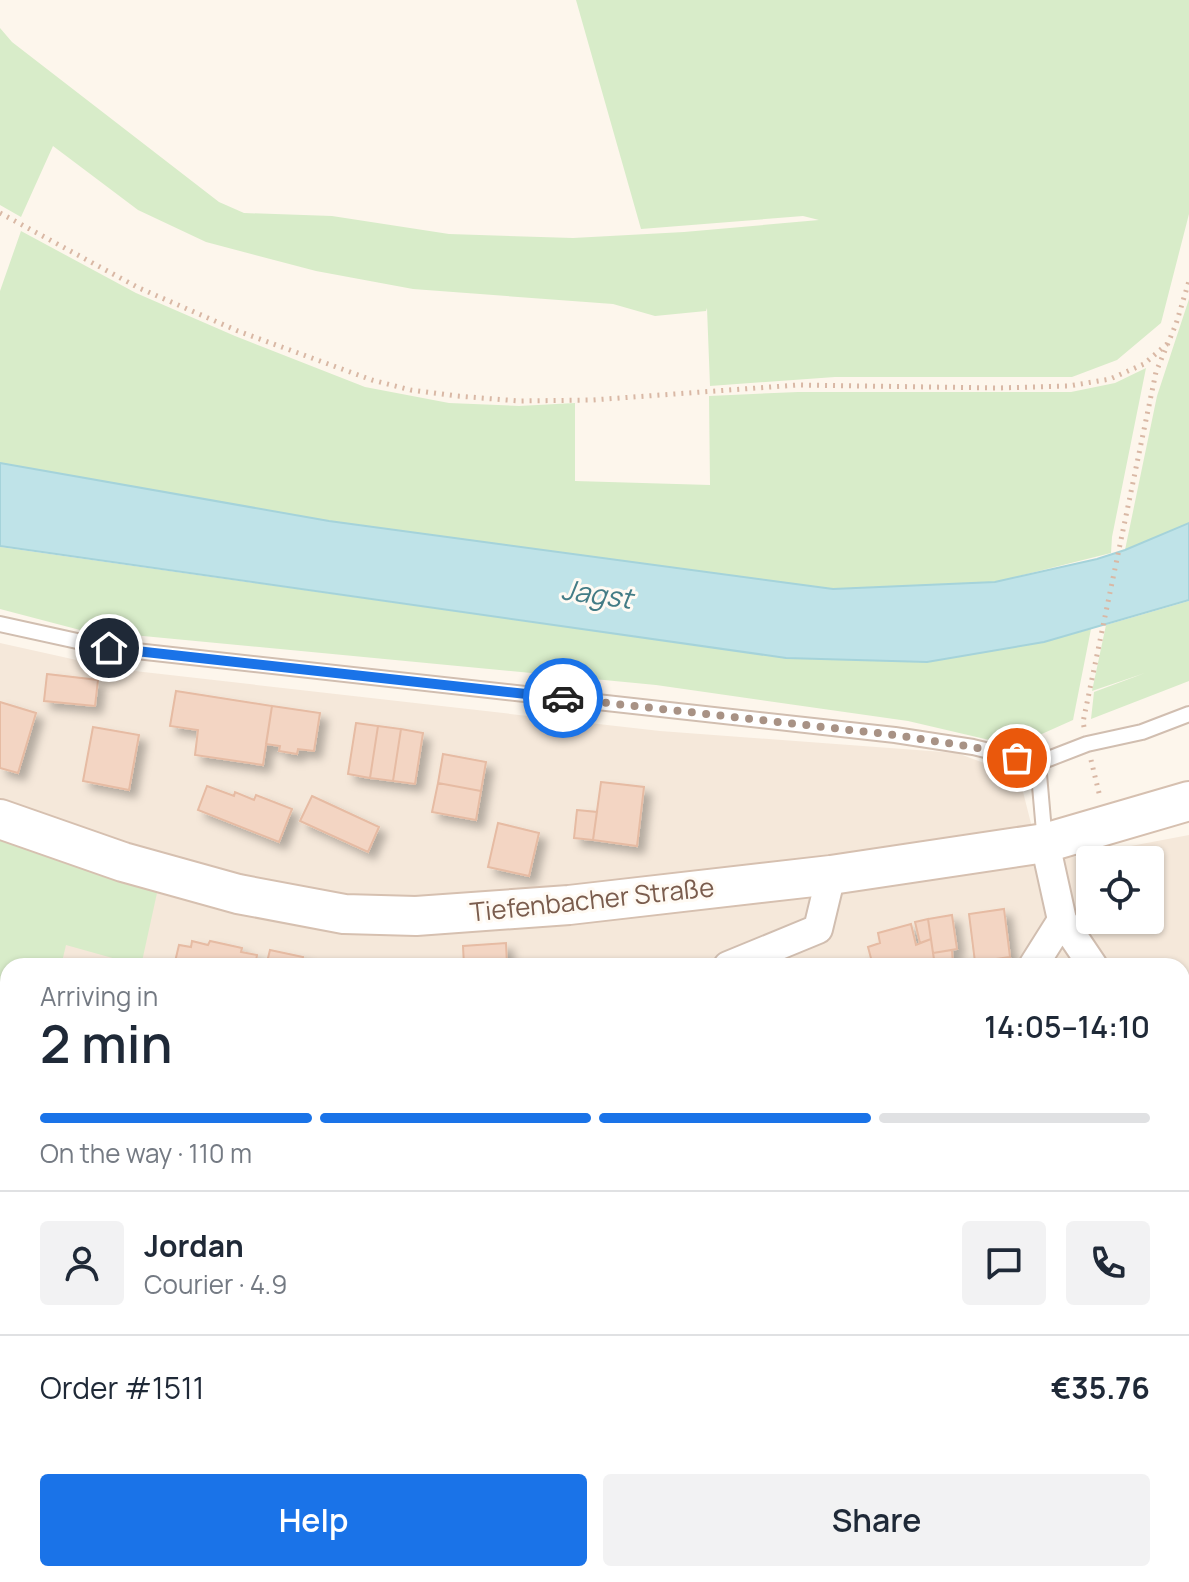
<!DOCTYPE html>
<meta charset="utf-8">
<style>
body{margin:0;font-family:Manrope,sans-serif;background:#f2f2f3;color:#1f2937;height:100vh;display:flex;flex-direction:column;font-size:30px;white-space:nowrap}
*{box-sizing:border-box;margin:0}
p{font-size:26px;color:#747a83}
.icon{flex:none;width:44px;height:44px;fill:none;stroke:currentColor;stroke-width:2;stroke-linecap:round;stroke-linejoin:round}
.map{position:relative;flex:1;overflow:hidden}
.panel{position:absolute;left:0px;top:958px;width:1190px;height:624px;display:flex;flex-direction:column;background:#fff;border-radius:24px 24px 0 0;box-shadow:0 2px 6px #0004}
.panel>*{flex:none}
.controls{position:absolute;left:1076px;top:846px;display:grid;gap:16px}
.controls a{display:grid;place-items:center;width:88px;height:88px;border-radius:8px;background:#fff;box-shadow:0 2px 6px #0004;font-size:40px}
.pin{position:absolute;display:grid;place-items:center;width:68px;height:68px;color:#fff;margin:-34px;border:4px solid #fff;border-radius:50%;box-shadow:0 2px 8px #0007}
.courier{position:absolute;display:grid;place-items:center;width:80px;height:80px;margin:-40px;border:6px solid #1a73e8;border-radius:50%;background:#fff;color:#222;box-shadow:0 2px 10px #0007}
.headline em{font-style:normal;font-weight:600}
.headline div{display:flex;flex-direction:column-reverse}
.headline{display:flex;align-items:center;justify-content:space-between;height:136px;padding:0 40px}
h1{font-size:52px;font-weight:600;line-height:60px}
.bar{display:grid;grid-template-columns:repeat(4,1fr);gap:12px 8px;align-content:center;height:96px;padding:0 40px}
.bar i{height:10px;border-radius:6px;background:#e0e1e3}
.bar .active{background:#1a73e8}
.bar p{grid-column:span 4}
.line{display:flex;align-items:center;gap:20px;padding:0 40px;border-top:2px solid #e0e1e3}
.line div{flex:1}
.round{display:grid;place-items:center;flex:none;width:84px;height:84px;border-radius:8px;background:#f2f2f3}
.cta{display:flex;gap:16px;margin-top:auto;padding:16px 40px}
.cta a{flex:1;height:92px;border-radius:8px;background:#1a73e8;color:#fff;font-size:32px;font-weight:600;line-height:92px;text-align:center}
.cta a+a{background:#f2f2f3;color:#1f2937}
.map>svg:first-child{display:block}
.residential{fill:#f5e8da;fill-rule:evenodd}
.green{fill:#d8ecc9}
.water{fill:#bfe3e8;stroke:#a5d3da;stroke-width:2}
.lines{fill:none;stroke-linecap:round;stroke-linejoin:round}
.stream{stroke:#a5d3da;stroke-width:8}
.building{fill:#f3d5c3;stroke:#e6bba3;stroke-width:2;filter:url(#shadow)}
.service-casing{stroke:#d1beb0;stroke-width:18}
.minor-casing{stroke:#d1beb0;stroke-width:32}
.secondary-casing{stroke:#d6c0b0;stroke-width:42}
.path{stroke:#d9b8a5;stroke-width:5;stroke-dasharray:2 6;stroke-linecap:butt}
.service{stroke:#fff;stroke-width:14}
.minor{stroke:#fff;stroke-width:28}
.secondary{stroke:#fff;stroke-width:38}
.done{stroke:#a89285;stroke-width:8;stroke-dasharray:0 14.4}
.route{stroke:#1a73e8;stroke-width:10}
.labels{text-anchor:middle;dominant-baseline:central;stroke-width:6;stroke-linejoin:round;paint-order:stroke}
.street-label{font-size:26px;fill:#7a5c4d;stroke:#fffaf3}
.water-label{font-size:28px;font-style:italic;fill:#437c86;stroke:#fffaf3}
</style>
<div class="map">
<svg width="1189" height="1582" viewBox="0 0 1189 1582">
<defs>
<filter id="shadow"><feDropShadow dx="7" dy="7" stdDeviation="4" flood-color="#0004"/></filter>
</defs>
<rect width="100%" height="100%" fill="#fdf6ec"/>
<path class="residential" d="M0,643l117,26 543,62 297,22 62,23 22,87 148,-28v747h-1189zM1090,860h60v60h-60zM8,966h1174v608h-1174z"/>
<path class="green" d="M576,0h613v214l-28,109 -44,37 -45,17h-237l-125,9 -3,-78 -1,3 -51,5 -42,-12 -200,-15 -97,-18 -110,-29 -68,-32 -85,-64 -32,71 -21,-12v-177l12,14 207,160 25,11 88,3 117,18 124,4 111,-6 135,-12 -16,-4 -162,13z
M21,231l115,62 99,43 130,51 84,16 70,3 56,-3v78l135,4 -1,-89 89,-4h273l44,-9 31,-15 -34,169 -1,16 -116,29 -162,7 -504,-68 -329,-58v-172z
M1189,299v224l-64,27 32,-154z
M0,547l786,111 141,4 117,-20 47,-13 -18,91 -58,26 -107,-25 -252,-36 -576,-55 -80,-21z
M1189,601v80l-98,38 3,-27 51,-19 -53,18 14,-66z
M0,840l157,53 -16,73 -75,-21 -5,21h-53v136l-8,-4z"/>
<path class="water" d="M0,463l329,58 504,68 162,-7 102,-23 28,-9 64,-27v77l-145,42 -117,20 -141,-4 -786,-112z"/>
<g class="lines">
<path class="stream" d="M1182,1104l7,-8
M1012,1582l1,-8"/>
</g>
<path class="building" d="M47,674l51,6 -3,26 -51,-5z
M176,691l96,15 -9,59 -68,-10 3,-25 -28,-4z
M0,702l36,11 -18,60 -18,-5z
M272,706l48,7 -6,38 -16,-2 -1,5 -18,-3 1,-5 -14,-2z
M356,723l22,3 -8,52 -22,-4z
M378,726l23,3 -8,52 -23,-3z
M93,727l46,8 -10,55 -46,-9z
M401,729l22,4 -8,51 -22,-3z
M443,754l43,8 -5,29 -43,-8z
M601,782l43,5 -7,59 -44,-6z
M438,783l43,8 -5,29 -44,-8z
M207,786l27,10 1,-4 19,8 2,-5 36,14 -13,33 -81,-32z
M312,796l67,31 -11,25 -68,-31z
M577,810l20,2 -4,28 -19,-2z
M498,823l41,10 -10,43 -41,-9z
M1004,909l6,48 -35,5 -6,-48z
M952,915l5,34 -24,4 -5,-34z
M928,919l3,20 -11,4 -5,-21z
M911,924l5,21 15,-6 4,27h-62l-5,-19 12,-4 -2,-10z
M192,941l16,4 2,-4 32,7 -1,4 16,3 -1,6 11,3 -1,2h-92l5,-21 12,2z
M506,943l1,23h-43l-1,-20z
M270,950l33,7 -2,9h-35z
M952,950l1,16h-18l-2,-13z
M1182,972h2l1,12h4v11h-3l3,34h-7z
M1182,1538l7,2 -8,42h-32l2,-8h31z
M293,1574h34l-1,8h-34z
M375,1574h35l2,1 -2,7h-36z"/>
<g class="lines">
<g class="service-casing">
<path id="service" d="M0,624l109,24 786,87 78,12 65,16
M1038,763l49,-19 55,-12 47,-18
M1038,763l7,80
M246,1582l2,-8"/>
</g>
<g class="minor-casing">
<path id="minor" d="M1062,920l31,46
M728,966l90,-37 13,-54
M1033,966l29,-46 -17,-77
M0,1119l8,4
M0,1203l8,-4
M1182,1449l7,33
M0,1541l8,4
M76,1574l30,8
M613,1582l1,-8
M848,1582l2,-8"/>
</g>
<g class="secondary-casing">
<path id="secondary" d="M0,819l123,43 115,32 106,20 72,2 153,-11 262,-30 214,-32 144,-42"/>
</g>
<path class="path" d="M0,213l139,75 99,43 134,49 39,10 46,6 62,5 73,-1 206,-15 199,3 72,-2 41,-7 34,-15 23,-20
M1084,727l-1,-5 73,-350 20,-48 13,-43
M1091,760l9,37"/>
<use href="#service" class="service"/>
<use href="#minor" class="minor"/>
<use href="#secondary" class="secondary"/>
</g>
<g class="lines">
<path class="done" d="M563,698l332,37 78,12 44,11"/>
<path class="route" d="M109,648l454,50"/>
</g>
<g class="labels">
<g class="street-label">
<text transform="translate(592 899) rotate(-6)">Tiefenbacher Straße</text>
</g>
<g class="water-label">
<text transform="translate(597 593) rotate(8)">Jagst</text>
</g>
</g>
</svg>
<div class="controls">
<a><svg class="icon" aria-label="locate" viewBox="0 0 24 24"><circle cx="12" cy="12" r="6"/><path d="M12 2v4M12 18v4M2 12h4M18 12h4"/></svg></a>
</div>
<div class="pin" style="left:1017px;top:758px;background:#ea580c"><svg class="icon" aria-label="bag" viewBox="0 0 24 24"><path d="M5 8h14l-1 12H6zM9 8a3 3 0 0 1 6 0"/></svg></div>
<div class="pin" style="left:109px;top:648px;background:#1f2937"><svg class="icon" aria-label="home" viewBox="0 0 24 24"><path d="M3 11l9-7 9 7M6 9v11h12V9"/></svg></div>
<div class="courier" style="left:563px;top:698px"><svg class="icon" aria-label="car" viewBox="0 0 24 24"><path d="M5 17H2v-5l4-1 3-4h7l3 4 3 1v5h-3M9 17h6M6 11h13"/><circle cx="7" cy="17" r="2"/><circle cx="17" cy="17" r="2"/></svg></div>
<section class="panel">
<div class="headline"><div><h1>2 min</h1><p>Arriving in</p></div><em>14:05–14:10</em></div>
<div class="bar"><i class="active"></i><i class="active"></i><i class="active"></i><i></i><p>On the way · 110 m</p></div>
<div class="line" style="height:144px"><a class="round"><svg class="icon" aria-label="person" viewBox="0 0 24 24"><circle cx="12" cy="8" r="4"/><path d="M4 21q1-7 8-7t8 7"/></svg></a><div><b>Jordan</b><p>Courier · 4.9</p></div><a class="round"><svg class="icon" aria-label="chat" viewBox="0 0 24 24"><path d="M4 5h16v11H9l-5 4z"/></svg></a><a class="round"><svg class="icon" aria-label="phone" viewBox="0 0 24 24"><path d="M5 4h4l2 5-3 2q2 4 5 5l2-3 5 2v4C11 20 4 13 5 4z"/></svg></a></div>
<div class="line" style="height:104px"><div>Order #1511</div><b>€35.76</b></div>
<div class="cta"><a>Help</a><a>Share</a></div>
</section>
</div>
